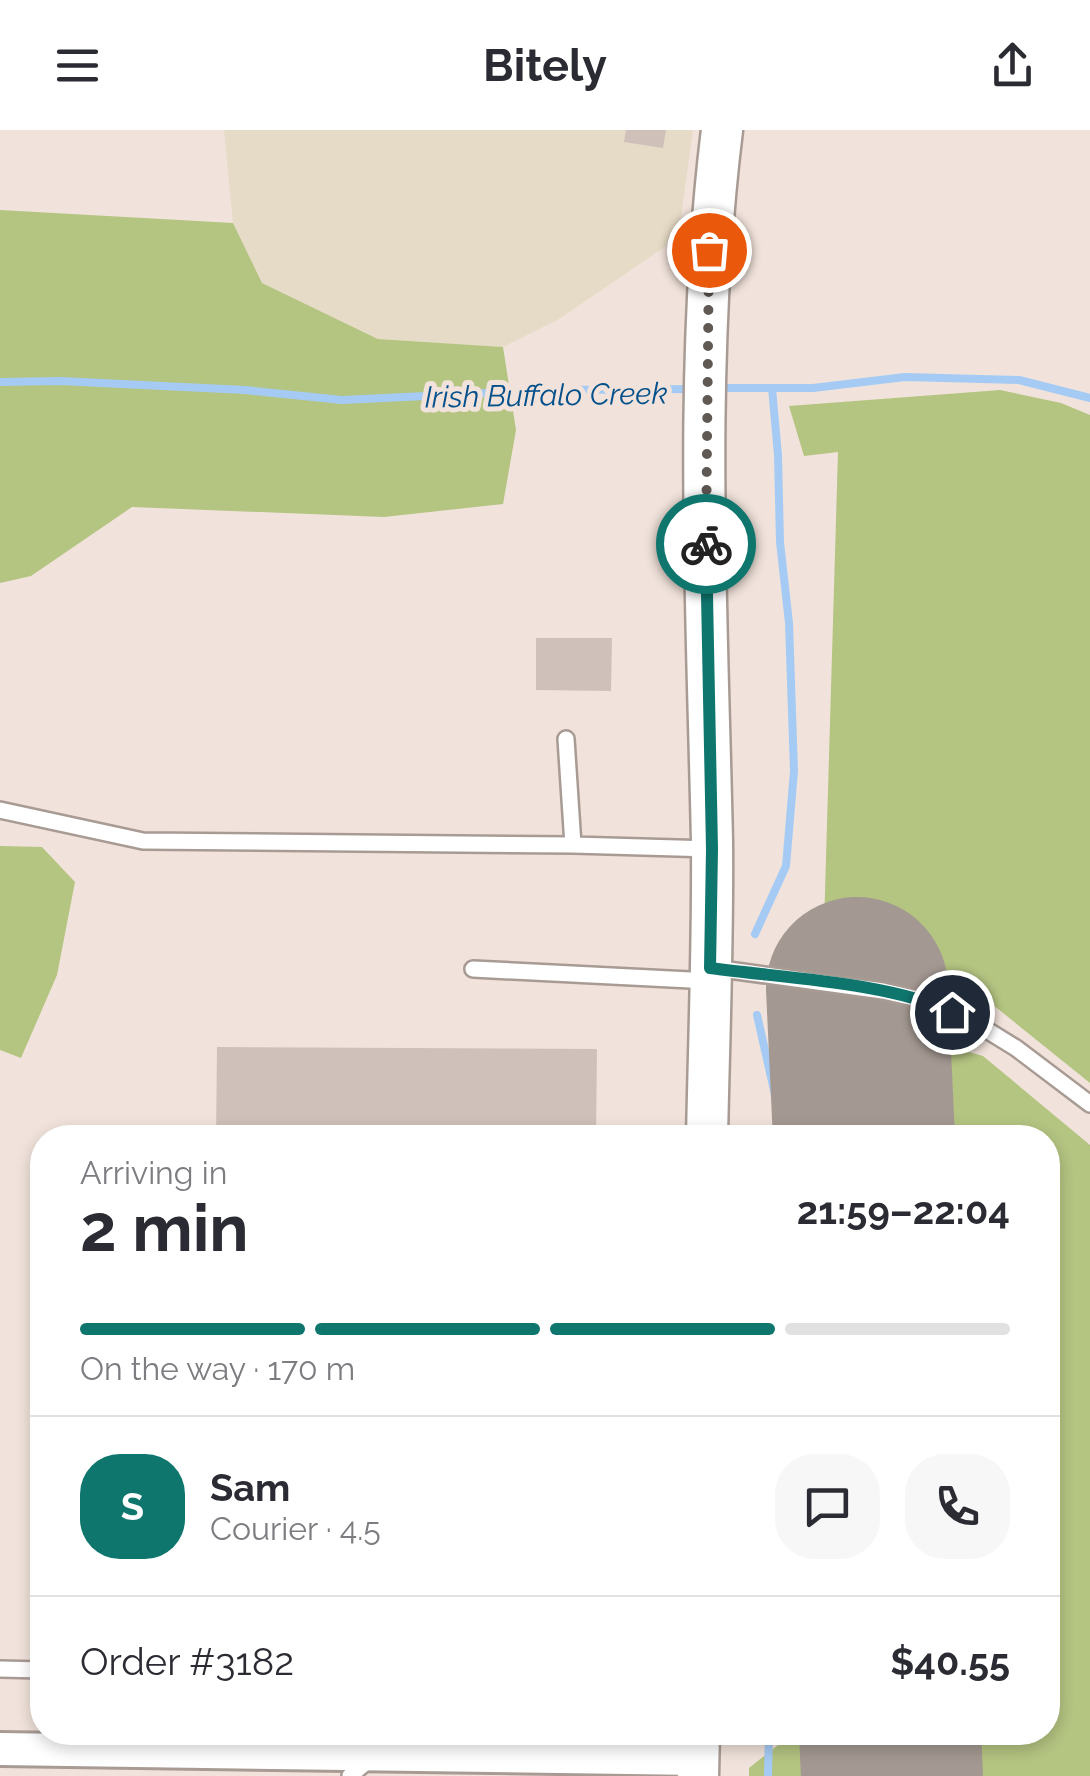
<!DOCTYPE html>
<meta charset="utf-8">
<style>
body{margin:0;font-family:Raleway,sans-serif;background:#f7f7f7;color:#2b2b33;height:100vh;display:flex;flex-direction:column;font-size:38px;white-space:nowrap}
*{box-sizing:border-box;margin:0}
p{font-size:32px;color:#7c7c81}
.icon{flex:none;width:55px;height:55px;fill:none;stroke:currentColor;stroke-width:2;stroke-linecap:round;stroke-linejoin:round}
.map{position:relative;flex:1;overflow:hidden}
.sheet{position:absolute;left:30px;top:995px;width:1030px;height:620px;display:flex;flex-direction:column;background:#fff;border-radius:40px;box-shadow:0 5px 15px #0003}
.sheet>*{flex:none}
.pin{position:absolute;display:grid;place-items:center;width:85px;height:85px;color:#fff;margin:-42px;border:5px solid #fff;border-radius:50%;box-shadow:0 2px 10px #0007}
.courier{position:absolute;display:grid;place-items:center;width:100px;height:100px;margin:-50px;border:8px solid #0f766e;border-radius:50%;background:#fff;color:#222;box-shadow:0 2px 12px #0007}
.summary em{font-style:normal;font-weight:700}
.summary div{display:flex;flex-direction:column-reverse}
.summary{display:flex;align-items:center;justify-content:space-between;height:170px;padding:0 50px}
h1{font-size:65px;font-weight:700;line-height:75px}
.bar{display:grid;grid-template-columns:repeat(4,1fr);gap:15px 10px;align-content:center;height:120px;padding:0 50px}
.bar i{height:12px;border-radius:8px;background:#e1e1e2}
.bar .active{background:#0f766e}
.bar p{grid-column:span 4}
.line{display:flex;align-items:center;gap:25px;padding:0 50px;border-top:2px solid #e1e1e2}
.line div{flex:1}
.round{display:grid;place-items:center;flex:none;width:105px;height:105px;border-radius:40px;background:#f7f7f7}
header{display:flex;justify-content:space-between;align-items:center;height:130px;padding:0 50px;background:#fff;font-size:45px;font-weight:700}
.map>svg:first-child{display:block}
.commercial{fill:#e6dbc6}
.green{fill:#b4c481}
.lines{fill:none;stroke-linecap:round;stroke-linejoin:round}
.stream{stroke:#a5cbf4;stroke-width:8}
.runway{stroke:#a49992;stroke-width:182}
.building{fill:#cfc1ba}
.service-casing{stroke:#a89b94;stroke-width:20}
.minor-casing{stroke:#a89b94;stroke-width:38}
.tertiary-casing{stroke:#a89b94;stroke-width:45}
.service{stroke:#fff;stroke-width:15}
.minor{stroke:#fff;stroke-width:32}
.tertiary{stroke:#fff;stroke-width:40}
.done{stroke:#605853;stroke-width:10;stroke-dasharray:0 18}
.route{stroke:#0f766e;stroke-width:12}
.labels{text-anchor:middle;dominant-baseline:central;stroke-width:10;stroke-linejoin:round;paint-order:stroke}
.water-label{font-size:30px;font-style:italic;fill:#04508b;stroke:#f1e3db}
</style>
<header><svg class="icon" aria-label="menu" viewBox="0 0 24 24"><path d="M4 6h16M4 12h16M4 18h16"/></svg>Bitely<svg class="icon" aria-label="share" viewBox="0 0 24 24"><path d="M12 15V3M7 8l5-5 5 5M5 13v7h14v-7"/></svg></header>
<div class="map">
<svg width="1090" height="1646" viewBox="0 0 1090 1646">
<rect width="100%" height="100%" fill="#f1e3db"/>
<path class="commercial" d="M224,0h469l-15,108 -119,81 -56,28 -124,-8 -117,-56 -29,-60z"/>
<path class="green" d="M0,80l233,13 29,60 116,56 125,8 13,83 -13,74 -119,13 -252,-10 -101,69 -31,7z
M1000,260l61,13 29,12v668l-108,-87 -159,-37 15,-507 -34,4 -15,-50z
M0,716l42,1 33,35 -18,93 -36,83 -21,-8z
M898,902l85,24 107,89v631h-151l-3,-43 112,-1v-594l-144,-1z
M788,1607l29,20 15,19h-83v-8z"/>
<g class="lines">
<path class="stream" d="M0,252l61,-1 184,9 97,10 207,-10 144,-1
M717,258h96l92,-11 114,3 71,18
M755,804l31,-68 8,-95 -5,-148 -9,-81 -2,-87 -6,-67
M757,885l23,102 1,21
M768,1646l1,-44"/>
<path class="runway" d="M857,858l7,150
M890,1602l2,44"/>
</g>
<path class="building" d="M626,0h40l-3,18 -39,-6z
M536,508h76l-1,53 -75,-1z
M217,917l380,2 -1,89h-380z"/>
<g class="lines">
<g class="service-casing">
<path id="service" d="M566,609l7,106 139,4
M0,680l143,31 430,4
M714,838l169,23 44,10 50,23 39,24 74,56
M473,839l237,12
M0,1539l42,1
M350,1646l22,-19"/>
</g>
<g class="minor-casing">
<path id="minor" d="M0,1619l698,10"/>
</g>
<g class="tertiary-casing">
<path id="tertiary" d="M707,1008c2,-99 6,-198 5,-296 -5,-236 -19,-478 10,-712
M698,1646l1,-44"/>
</g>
<use href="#service" class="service"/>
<use href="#minor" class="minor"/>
<use href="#tertiary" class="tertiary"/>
</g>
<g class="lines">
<path class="done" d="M706,414l3,-294"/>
<path class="route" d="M706,414l6,305 -2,119c72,10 178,14 242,44"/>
</g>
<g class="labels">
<g class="water-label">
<text transform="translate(546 265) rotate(-1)">Irish Buffalo Creek</text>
</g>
</g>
</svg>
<div class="pin" style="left:709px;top:120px;background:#ea580c"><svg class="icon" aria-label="bag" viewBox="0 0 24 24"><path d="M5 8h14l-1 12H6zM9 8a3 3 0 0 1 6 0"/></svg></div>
<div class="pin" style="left:952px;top:882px;background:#1f2937"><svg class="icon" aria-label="home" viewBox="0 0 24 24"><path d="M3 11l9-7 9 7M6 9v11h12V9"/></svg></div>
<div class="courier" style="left:706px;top:414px"><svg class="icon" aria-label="bike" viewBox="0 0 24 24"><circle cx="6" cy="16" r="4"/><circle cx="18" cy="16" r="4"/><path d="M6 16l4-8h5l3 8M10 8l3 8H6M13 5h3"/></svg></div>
<section class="sheet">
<div class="summary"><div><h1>2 min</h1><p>Arriving in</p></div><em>21:59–22:04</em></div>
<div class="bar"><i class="active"></i><i class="active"></i><i class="active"></i><i></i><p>On the way · 170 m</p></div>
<div class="line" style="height:180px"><b class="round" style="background:#0f766e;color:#fff">S</b><div><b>Sam</b><p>Courier · 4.5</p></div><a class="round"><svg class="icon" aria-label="chat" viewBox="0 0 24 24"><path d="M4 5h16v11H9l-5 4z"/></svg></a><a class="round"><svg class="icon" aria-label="phone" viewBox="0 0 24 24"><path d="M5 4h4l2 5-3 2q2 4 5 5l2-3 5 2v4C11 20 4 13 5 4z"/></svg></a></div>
<div class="line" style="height:130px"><div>Order #3182</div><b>$40.55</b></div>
</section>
</div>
